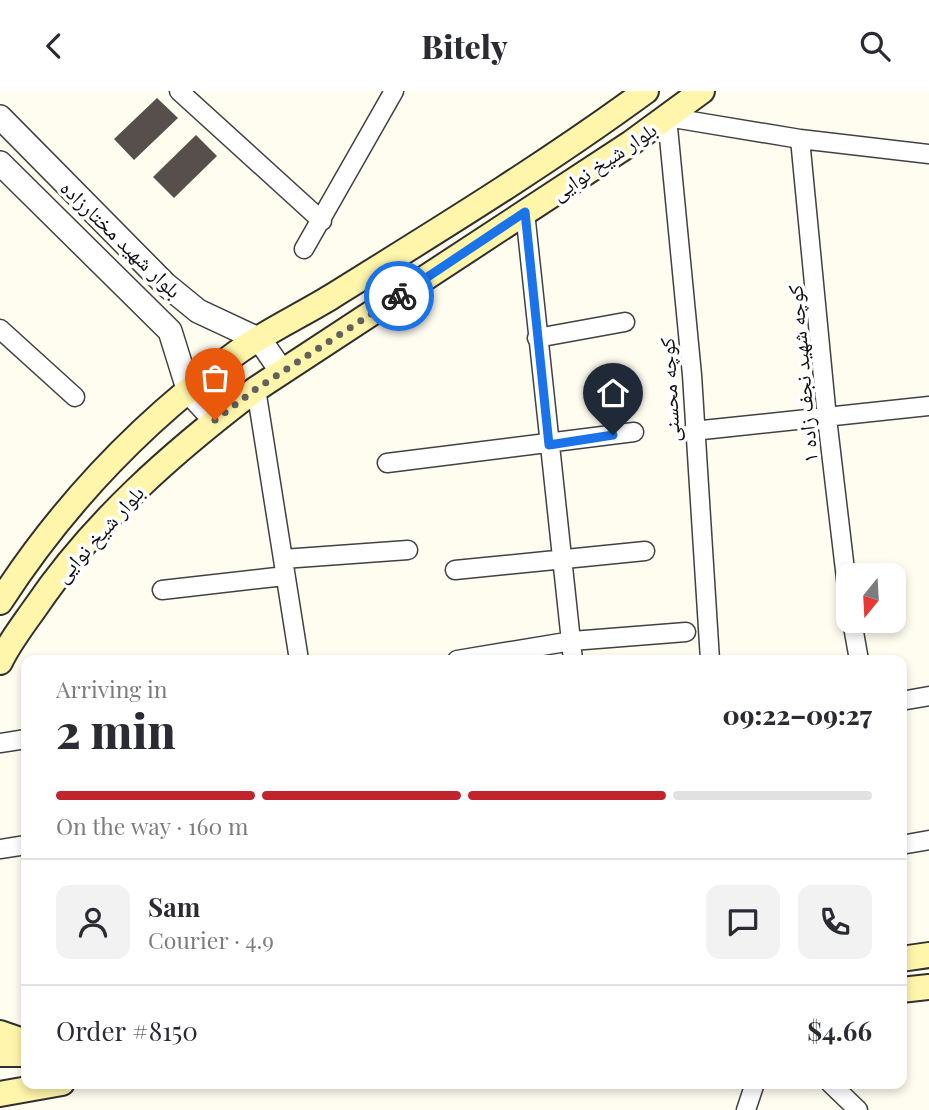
<!DOCTYPE html>
<meta charset="utf-8">
<style>
body{margin:0;font-family:"Playfair Display","Noto Naskh Arabic",serif;background:#f2f2f3;color:#2b2b33;height:100vh;display:flex;flex-direction:column;font-size:26px;white-space:nowrap}
*{box-sizing:border-box;margin:0}
p{font-size:23px;color:#7c7c81}
.icon{flex:none;width:38px;height:38px;fill:none;stroke:currentColor;stroke-width:2;stroke-linecap:round;stroke-linejoin:round}
.map{position:relative;flex:1;overflow:hidden}
.sheet{position:absolute;left:21px;top:564px;width:886px;height:434px;display:flex;flex-direction:column;background:#fff;border-radius:14px;box-shadow:0 4px 10px #0003}
.sheet>*{flex:none}
.needle{width:46px;rotate:198deg}
.fabs{position:absolute;left:836px;top:472px;display:grid;gap:14px}
.fabs a{display:grid;place-items:center;width:70px;height:70px;border-radius:14px;background:#fff;box-shadow:0 4px 10px #0003;font-size:35px}
.pin{position:absolute;display:grid;place-items:center;width:60px;height:60px;color:#fff;margin:-72px -30px;border-radius:50% 50% 50% 0;rotate:-45deg;box-shadow:0 0 7px #0007}
.pin .icon{rotate:45deg}
.courier{position:absolute;display:grid;place-items:center;width:70px;height:70px;margin:-35px;border:5px solid #1a73e8;border-radius:50%;background:#fff;color:#222;box-shadow:0 2px 9px #0007}
.overview em{font-style:normal;font-weight:800}
.overview div{display:flex;flex-direction:column-reverse}
.overview{display:flex;align-items:center;justify-content:space-between;height:119px;padding:0 35px}
h1{font-size:46px;font-weight:800;line-height:52px}
.bar{display:grid;grid-template-columns:repeat(4,1fr);gap:10px 7px;align-content:center;height:84px;padding:0 35px}
.bar i{height:9px;border-radius:5px;background:#e1e1e2}
.bar .selected{background:#c0252e}
.bar p{grid-column:span 4}
.line{display:flex;align-items:center;gap:18px;padding:0 35px;border-top:2px solid #e1e1e2}
.line div{flex:1}
.round{display:grid;place-items:center;flex:none;width:74px;height:74px;border-radius:14px;background:#f2f2f3}
header{display:flex;justify-content:space-between;align-items:center;height:91px;padding:0 35px;background:#fff;font-size:32px;font-weight:800}
.map>svg:first-child{display:block}
.building{fill:#574f4b}
.lines{fill:none;stroke-linecap:round;stroke-linejoin:round}
.minor-casing{stroke:#414141;stroke-width:21}
.tertiary-casing{stroke:#414141;stroke-width:26}
.secondary-casing{stroke:#303030;stroke-width:28}
.minor{stroke:#fff;stroke-width:18}
.tertiary{stroke:#fff;stroke-width:23}
.secondary{stroke:#fff5ab;stroke-width:24}
.done{stroke:#62615d;stroke-width:7;stroke-dasharray:0 12.6}
.route{stroke:#1a73e8;stroke-width:9}
.labels{text-anchor:middle;dominant-baseline:central;stroke-width:7;stroke-linejoin:round;paint-order:stroke}
.street-label{font-size:21px;fill:#0e0e0e;stroke:#fff}
</style>
<header><svg class="icon" aria-label="back" viewBox="0 0 24 24"><path d="M15 5l-7 7 7 7"/></svg>Bitely<svg class="icon" aria-label="search" viewBox="0 0 24 24"><circle cx="10" cy="10" r="6"/><path d="M15 15l6 6"/></svg></header>
<div class="map">
<svg width="929" height="1019" viewBox="0 0 929 1019">
<rect width="100%" height="100%" fill="#fffcf0"/>
<path class="building" d="M157,7l21,20 -44,42 -20,-21z
M196,44l21,21 -43,42 -21,-21z"/>
<g class="lines">
<g class="minor-casing">
<path id="minor" d="M179,0l143,130
M800,48l27,279 22,186
M525,121l48,448
M304,158l90,-158
M0,238l75,68
M537,247l88,-16
M256,298l43,271
M693,340l236,-25
M387,372l247,-31
M283,468l125,-9
M455,479l190,-19
M162,499l123,-14
M852,530l7,39
M457,569l115,-19 114,-9
M710,569l-18,-285 -25,-258 133,22 129,15
M901,610l28,-5
M0,652l26,-4
M901,754l28,-5
M0,758l26,-4
M830,992l28,27
M746,1019l9,-27"/>
</g>
<g class="tertiary-casing">
<path id="tertiary" d="M0,26l165,167 33,27 62,29 22,32
M0,72l170,168 19,61 26,28"/>
</g>
<g class="secondary-casing">
<path id="secondary" d="M0,511c62,-96 142,-180 235,-248 30,-22 65,-38 96,-57 106,-66 214,-132 315,-206
M0,571c9,-19 23,-37 35,-54 59,-87 138,-156 221,-219l375,-246 71,-52
M901,868l28,-4
M901,899l28,-3
M0,942l26,9
M0,963h26
M0,1003l62,-11"/>
</g>
<use href="#minor" class="minor"/>
<use href="#tertiary" class="tertiary"/>
<use href="#secondary" class="secondary"/>
</g>
<g class="lines">
<path class="done" d="M215,329l41,-31 143,-93"/>
<path class="route" d="M399,205l126,-84 24,233 64,-10"/>
</g>
<g class="labels">
<g class="street-label">
<text transform="translate(603 69) rotate(-34)">بلوار شیخ نوایی</text>
<text transform="translate(122 147) rotate(44)">بلوار شهید مختارزاده</text>
<text transform="translate(801 283) rotate(-95)">کوچه شهید نجف زاده ۱</text>
<text transform="translate(668 299) rotate(-93)">کوچه محسنی</text>
<text transform="translate(98 442) rotate(-48)">بلوار شیخ نوایی</text>
</g>
</g>
</svg>
<div class="fabs">
<a><svg class="needle" viewBox="-14 -14 28 28"><path d="M0-13l5 13h-10z" fill="#e53935"/><path d="M0 13l5-13h-10z" fill="#7c7c81"/></svg></a>
</div>
<div class="pin" style="left:215px;top:329px;background:#ea580c"><svg class="icon" aria-label="bag" viewBox="0 0 24 24"><path d="M5 8h14l-1 12H6zM9 8a3 3 0 0 1 6 0"/></svg></div>
<div class="pin" style="left:613px;top:344px;background:#1f2937"><svg class="icon" aria-label="home" viewBox="0 0 24 24"><path d="M3 11l9-7 9 7M6 9v11h12V9"/></svg></div>
<div class="courier" style="left:399px;top:205px"><svg class="icon" aria-label="bike" viewBox="0 0 24 24"><circle cx="6" cy="16" r="4"/><circle cx="18" cy="16" r="4"/><path d="M6 16l4-8h5l3 8M10 8l3 8H6M13 5h3"/></svg></div>
<section class="sheet">
<div class="overview"><div><h1>2 min</h1><p>Arriving in</p></div><em>09:22–09:27</em></div>
<div class="bar"><i class="selected"></i><i class="selected"></i><i class="selected"></i><i></i><p>On the way · 160 m</p></div>
<div class="line" style="height:126px"><a class="round"><svg class="icon" aria-label="person" viewBox="0 0 24 24"><circle cx="12" cy="8" r="4"/><path d="M4 21q1-7 8-7t8 7"/></svg></a><div><b>Sam</b><p>Courier · 4.9</p></div><a class="round"><svg class="icon" aria-label="chat" viewBox="0 0 24 24"><path d="M4 5h16v11H9l-5 4z"/></svg></a><a class="round"><svg class="icon" aria-label="phone" viewBox="0 0 24 24"><path d="M5 4h4l2 5-3 2q2 4 5 5l2-3 5 2v4C11 20 4 13 5 4z"/></svg></a></div>
<div class="line" style="height:91px"><div>Order #8150</div><b>$4.66</b></div>
</section>
</div>
